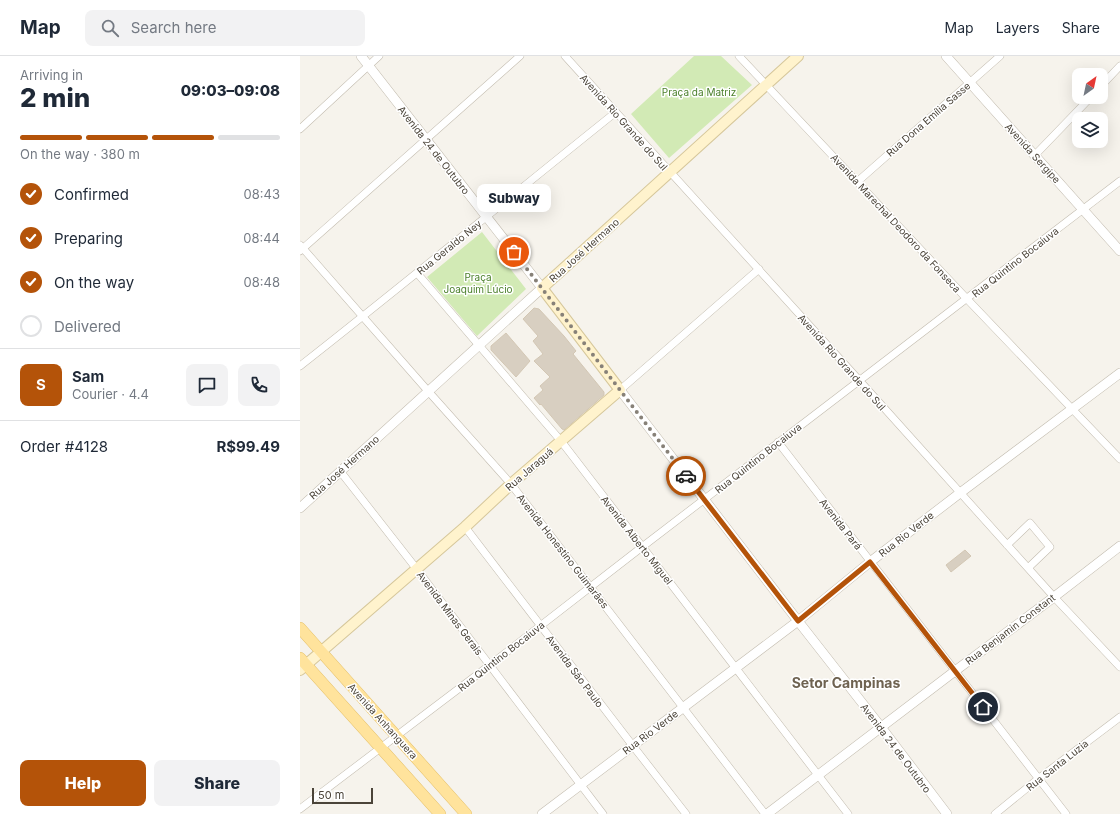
<!DOCTYPE html>
<meta charset="utf-8">
<style>
body{margin:0;font-family:Inter,sans-serif;background:#f2f2f3;color:#1f2937;height:100vh;display:flex;flex-direction:column;font-size:15px;white-space:nowrap}
*{box-sizing:border-box;margin:0}
p{font-size:13px;color:#747a83}
.icon{flex:none;width:22px;height:22px;fill:none;stroke:currentColor;stroke-width:2;stroke-linecap:round;stroke-linejoin:round}
.map{position:relative;flex:1;overflow:hidden}
.drawer{display:flex;flex-direction:column;background:#fff;width:300px}
.drawer>*{flex:none}
.needle{width:26px;rotate:33deg}
.controls{position:absolute;left:772px;top:12px;display:grid;gap:8px}
.controls a{display:grid;place-items:center;width:36px;height:36px;border-radius:8px;background:#fff;box-shadow:0 4px 16px #0002;font-size:20px}
.scale{position:absolute;left:12px;bottom:10px;width:61px;box-sizing:border-box;padding-left:4px;border:2px solid #4b4439;border-top:0;font-size:11px;line-height:14px;white-space:nowrap;color:#4b4439;-webkit-text-stroke:3px #fff;paint-order:stroke}
.pin{position:absolute;display:grid;place-items:center;width:34px;height:34px;color:#fff;margin:-17px;border:2px solid #fff;border-radius:50%;box-shadow:0 1px 4px #0007}
.courier{position:absolute;display:grid;place-items:center;width:40px;height:40px;margin:-20px;border:3px solid #b45309;border-radius:50%;background:#fff;color:#222;box-shadow:0 1px 5px #0007}
.bubble{position:absolute;height:28px;border-radius:8px;background:#fff;box-shadow:0 4px 16px #0002;font-size:13px;font-weight:800;line-height:28px;text-align:center}
.summary em{font-style:normal;font-weight:800}
.summary div{display:flex;flex-direction:column-reverse}
.summary{display:flex;align-items:center;justify-content:space-between;height:68px;padding:0 20px}
h1{font-size:26px;font-weight:800;line-height:30px}
.bar{display:grid;grid-template-columns:repeat(4,1fr);gap:6px 4px;align-content:center;height:48px;padding:0 20px}
.bar i{height:5px;border-radius:3px;background:#e0e1e3}
.bar .current{background:#b45309}
.bar p{grid-column:span 4}
.line{display:flex;align-items:center;gap:10px;padding:0 20px;border-top:1px solid #e0e1e3}
.line div{flex:1}
.round{display:grid;place-items:center;flex:none;width:42px;height:42px;border-radius:8px;background:#f2f2f3}
ol{padding:0 20px;list-style:none}
li{display:flex;align-items:center;gap:12px;height:44px}
li p{margin-inline-start:auto}
li .icon{padding:4px;border-radius:50%;background:#b45309;color:#fff;stroke-width:4}
li:last-child{color:#747a83}
li i{width:22px;height:22px;border:2px solid #e0e1e3;border-radius:50%}
.button{display:flex;gap:8px;margin-top:auto;padding:8px 20px}
.button a{flex:1;height:46px;border-radius:8px;background:#b45309;color:#fff;font-size:16px;font-weight:800;line-height:46px;text-align:center}
.button a+a{background:#f2f2f3;color:#1f2937}
header{display:flex;align-items:center;gap:24px;box-sizing:border-box;height:56px;padding:0 20px;background:#fff;border-bottom:1px solid #e0e1e3}
header strong{font-size:19px}
nav{display:flex;gap:22px;margin-inline-start:auto;font-size:14px}
.search{width:280px;height:36px;background:#f2f2f3;display:flex;align-items:center;gap:10px;box-sizing:border-box;padding:0 14px;border-radius:8px;color:#747a83;font-size:15px}
main{display:flex;flex:1;min-height:0}
.map>svg:first-child{display:block}
.green{fill:#d2eab5}
.building{fill:#d8cfc1;stroke:#d3c7b4}
.lines{fill:none;stroke-linecap:round;stroke-linejoin:round}
.minor-casing{stroke:#c2bbae;stroke-width:8}
.tertiary-casing{stroke:#c2bbae;stroke-width:10}
.secondary-casing{stroke:#d6c79b;stroke-width:12}
.primary-casing{stroke:#e6c16a;stroke-width:12}
.minor{stroke:#fff;stroke-width:7}
.tertiary{stroke:#fff;stroke-width:9}
.secondary{stroke:#fff3cd;stroke-width:10}
.primary{stroke:#ffe39c;stroke-width:11}
.done{stroke:#878178;stroke-width:4;stroke-dasharray:0 7.2}
.route{stroke:#b45309;stroke-width:5}
.labels{text-anchor:middle;dominant-baseline:central;stroke-width:3;stroke-linejoin:round;paint-order:stroke}
.park-label{font-size:10px;fill:#4a7f2a;stroke:#fff}
.street-label{font-size:10px;fill:#4b4439;stroke:#fff}
.district-label{font-size:14px;font-weight:bold;fill:#6e6250;stroke:#fff}
</style>
<header>
<strong>Map</strong>
<div class="search"><svg class="icon" aria-label="search" viewBox="0 0 24 24"><circle cx="10" cy="10" r="6"/><path d="M15 15l6 6"/></svg>Search here</div>
<nav><a>Map</a><a>Layers</a><a>Share</a></nav>
</header>
<main>
<section class="drawer">
<div class="summary"><div><h1>2 min</h1><p>Arriving in</p></div><em>09:03–09:08</em></div>
<div class="bar"><i class="current"></i><i class="current"></i><i class="current"></i><i></i><p>On the way · 380 m</p></div>
<ol>
<li><svg class="icon" aria-label="check" viewBox="0 0 24 24"><path d="M5 12l5 5 9-10"/></svg>Confirmed<p>08:43</p></li>
<li><svg class="icon" aria-label="check" viewBox="0 0 24 24"><path d="M5 12l5 5 9-10"/></svg>Preparing<p>08:44</p></li>
<li><svg class="icon" aria-label="check" viewBox="0 0 24 24"><path d="M5 12l5 5 9-10"/></svg>On the way<p>08:48</p></li>
<li><i></i>Delivered</li>
</ol>
<div class="line" style="height:72px"><b class="round" style="background:#b45309;color:#fff">S</b><div><b>Sam</b><p>Courier · 4.4</p></div><a class="round"><svg class="icon" aria-label="chat" viewBox="0 0 24 24"><path d="M4 5h16v11H9l-5 4z"/></svg></a><a class="round"><svg class="icon" aria-label="phone" viewBox="0 0 24 24"><path d="M5 4h4l2 5-3 2q2 4 5 5l2-3 5 2v4C11 20 4 13 5 4z"/></svg></a></div>
<div class="line" style="height:52px"><div>Order #4128</div><b>R$99.49</b></div>
<div class="button"><a>Help</a><a>Share</a></div>
</section>
<div class="map">
<svg width="820" height="758" viewBox="0 0 820 758">
<rect width="100%" height="100%" fill="#f6f3ec"/>
<path class="green" d="M394,0h27l31,29 -83,73 -38,-44z
M182,176l44,57 -49,47 -50,-59z"/>
<path class="building" d="M234,252l5,1 25,27 12,15 -3,3 31,38v3l-40,35 -2,-1 -21,-25 -1,1 -6,-7 9,-8 -3,-4 10,-9 -16,-16 9,-7 -10,-13 5,-5 -15,-17z
M206,277l24,28 -14,16 -25,-27v-4z
M665,494l6,6 -20,16 -5,-7z"/>
<g class="lines">
<g class="minor-casing">
<path id="minor" d="M265,0l294,324 195,217 66,70
M439,0l228,243 153,160
M801,30l19,-20
M0,73l79,-73
M735,99l56,-58
M557,126l143,-126
M0,189l128,146 83,93 254,330
M0,195l220,-195
M117,217l144,168 287,373
M0,310c106,-83 211,-170 316,-254
M320,334l139,-121
M478,386l288,372
M40,415l72,92 191,251
M165,471l168,219 53,68
M707,489l23,-22 20,24 -22,21
M0,753l190,-144 152,-118 478,-366
M695,758l43,-35 82,-62"/>
</g>
<g class="tertiary-casing">
<path id="tertiary" d="M646,0l174,195
M320,334l178,231 83,106 66,87
M0,452l242,-220 -181,-232
M242,758l256,-193 72,-59 90,-69 160,-120
M467,758l188,-143 99,-74 66,-51"/>
</g>
<g class="secondary-casing">
<path id="secondary" d="M0,614l165,-143 46,-43 109,-94 -78,-102 256,-232"/>
</g>
<g class="primary-casing">
<path id="primary" d="M0,572l166,186
M0,602l140,156"/>
</g>
<use href="#minor" class="minor"/>
<use href="#tertiary" class="tertiary"/>
<use href="#secondary" class="secondary"/>
<use href="#primary" class="primary"/>
</g>
<g class="lines">
<path class="done" d="M214,196l172,224"/>
<path class="route" d="M386,420l112,145 72,-59 113,145"/>
</g>
<g class="labels">
<g class="park-label">
<text x="399" y="36">Praça da Matriz</text>
<text x="178" y="221">Praça<tspan x="178" dy="12">Joaquim Lúcio</tspan></text>
</g>
<g class="street-label">
<text transform="translate(628 63) rotate(-41)">Rua Dona Emília Sasse</text>
<text transform="translate(324 66) rotate(48)">Avenida Rio Grande do Sul</text>
<text transform="translate(134 94) rotate(52)">Avenida 24 de Outubro</text>
<text transform="translate(733 97) rotate(48)">Avenida Sergipe</text>
<text transform="translate(596 167) rotate(47)">Avenida Marechal Deodoro da Fonseca</text>
<text transform="translate(149 191) rotate(-39)">Rua Geraldo Ney</text>
<text transform="translate(284 194) rotate(-42)">Rua José Hermano</text>
<text transform="translate(715 206) rotate(-38)">Rua Quintino Bocaiuva</text>
<text transform="translate(542 306) rotate(48)">Avenida Rio Grande do Sul</text>
<text transform="translate(458 402) rotate(-38)">Rua Quintino Bocaiuva</text>
<text transform="translate(44 411) rotate(-42)">Rua José Hermano</text>
<text transform="translate(229 413) rotate(-41)">Rua Jaraguá</text>
<text transform="translate(541 468) rotate(52)">Avenida Pará</text>
<text transform="translate(606 478) rotate(-38)">Rua Rio Verde</text>
<text transform="translate(337 484) rotate(52)">Avenida Alberto Miguel</text>
<text transform="translate(263 495) rotate(52)">Avenida Honestino Guimarães</text>
<text transform="translate(150 557) rotate(53)">Avenida Minas Gerais</text>
<text transform="translate(710 573) rotate(-37)">Rua Benjamin Constant</text>
<text transform="translate(201 600) rotate(-38)">Rua Quintino Bocaiuva</text>
<text transform="translate(275 615) rotate(53)">Avenida São Paulo</text>
<text transform="translate(83 665) rotate(48)">Avenida Anhanguera</text>
<text transform="translate(350 676) rotate(-37)">Rua Rio Verde</text>
<text transform="translate(596 692) rotate(53)">Avenida 24 de Outubro</text>
<text transform="translate(757 709) rotate(-38)">Rua Santa Luzia</text>
</g>
<g class="district-label">
<text x="546" y="626">Setor Campinas</text>
</g>
</g>
</svg>
<div class="controls">
<a><svg class="needle" viewBox="-14 -14 28 28"><path d="M0-13l5 13h-10z" fill="#e53935"/><path d="M0 13l5-13h-10z" fill="#747a83"/></svg></a>
<a><svg class="icon" aria-label="layers" viewBox="0 0 24 24"><path d="M12 4l9 5-9 5-9-5zM3 14l9 5 9-5"/></svg></a>
</div>
<div class="scale">50 m</div>
<div class="pin" style="left:214px;top:196px;background:#ea580c"><svg class="icon" aria-label="bag" viewBox="0 0 24 24"><path d="M5 8h14l-1 12H6zM9 8a3 3 0 0 1 6 0"/></svg></div>
<div class="pin" style="left:683px;top:651px;background:#1f2937"><svg class="icon" aria-label="home" viewBox="0 0 24 24"><path d="M3 11l9-7 9 7M6 9v11h12V9"/></svg></div>
<div class="courier" style="left:386px;top:420px"><svg class="icon" aria-label="car" viewBox="0 0 24 24"><path d="M5 17H2v-5l4-1 3-4h7l3 4 3 1v5h-3M9 17h6M6 11h13"/><circle cx="7" cy="17" r="2"/><circle cx="17" cy="17" r="2"/></svg></div>
<div class="bubble" style="left:177px;top:128px;width:74px">Subway</div>
</div>
</main>
